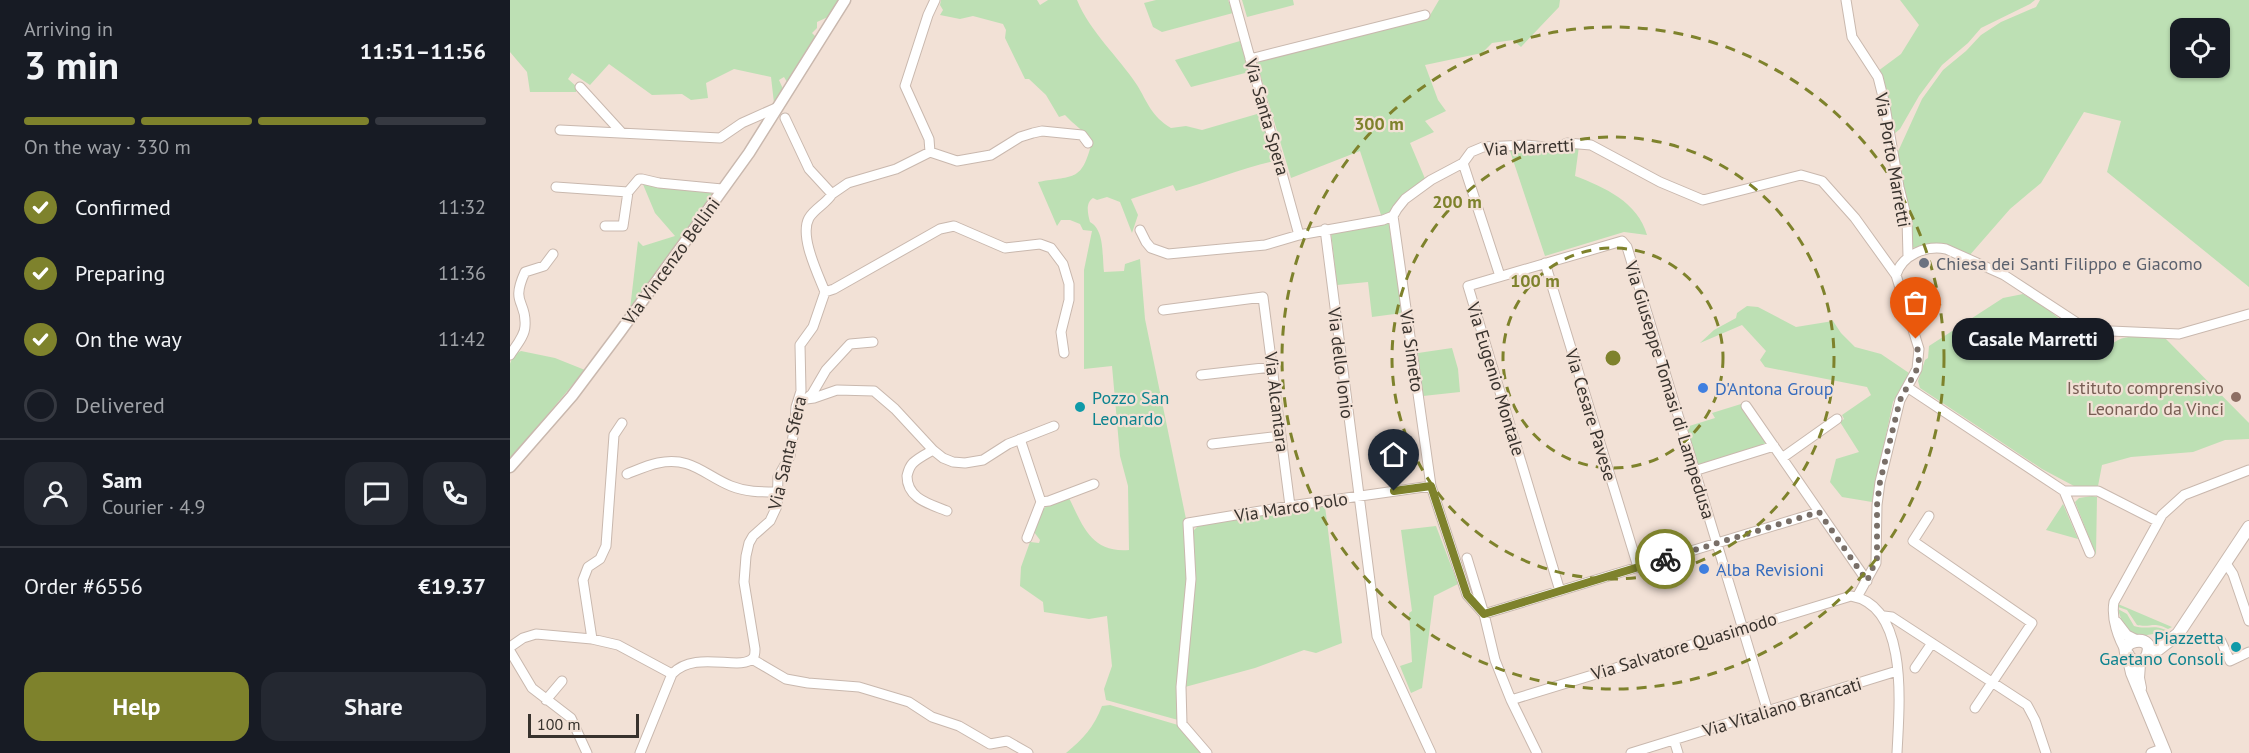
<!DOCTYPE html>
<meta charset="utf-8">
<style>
body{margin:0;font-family:"PT Sans",sans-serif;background:#242831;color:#f1f3f6;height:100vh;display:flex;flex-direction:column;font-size:22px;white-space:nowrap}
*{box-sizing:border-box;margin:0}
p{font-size:20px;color:#9ea1a6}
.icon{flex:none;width:33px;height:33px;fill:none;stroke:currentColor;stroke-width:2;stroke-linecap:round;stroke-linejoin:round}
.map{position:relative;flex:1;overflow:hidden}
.drawer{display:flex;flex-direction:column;background:#171b24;width:510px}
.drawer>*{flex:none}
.buttons{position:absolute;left:1660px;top:18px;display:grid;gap:12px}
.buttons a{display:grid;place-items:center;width:60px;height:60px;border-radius:12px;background:#171b24;box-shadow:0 2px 4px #0004;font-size:30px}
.scale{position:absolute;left:18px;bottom:15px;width:111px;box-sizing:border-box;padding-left:6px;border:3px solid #38322d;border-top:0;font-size:16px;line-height:21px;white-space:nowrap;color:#38322d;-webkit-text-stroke:4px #f2e1d6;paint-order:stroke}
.pin{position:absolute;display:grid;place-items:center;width:51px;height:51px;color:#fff;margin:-62px -26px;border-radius:50% 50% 50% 0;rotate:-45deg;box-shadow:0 0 6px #0007}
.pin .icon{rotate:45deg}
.courier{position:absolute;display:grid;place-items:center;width:60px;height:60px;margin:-30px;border:4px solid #7e822c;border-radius:50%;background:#fff;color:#222;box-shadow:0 2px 8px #0007}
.bubble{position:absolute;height:42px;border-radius:18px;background:#171b24;box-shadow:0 2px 4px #0004;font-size:20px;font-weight:600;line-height:42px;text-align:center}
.overview em{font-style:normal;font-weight:600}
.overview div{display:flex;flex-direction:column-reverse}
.overview{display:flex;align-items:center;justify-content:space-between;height:102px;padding:0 24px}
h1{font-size:39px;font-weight:600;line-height:45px}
.bar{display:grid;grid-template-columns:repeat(4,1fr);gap:9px 6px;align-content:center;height:72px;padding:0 24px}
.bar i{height:8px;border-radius:4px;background:#363941}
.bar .active{background:#7e822c}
.bar p{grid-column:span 4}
.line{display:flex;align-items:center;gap:15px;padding:0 24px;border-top:2px solid #363941}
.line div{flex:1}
.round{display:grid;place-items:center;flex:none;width:63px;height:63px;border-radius:18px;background:#242831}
ol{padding:0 24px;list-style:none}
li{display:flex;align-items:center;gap:18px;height:66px}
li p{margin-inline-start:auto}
li .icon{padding:6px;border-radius:50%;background:#7e822c;color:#fff;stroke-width:4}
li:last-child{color:#9ea1a6}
li i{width:33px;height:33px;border:3px solid #363941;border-radius:50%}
.action{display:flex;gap:12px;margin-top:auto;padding:12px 24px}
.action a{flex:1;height:69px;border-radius:18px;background:#7e822c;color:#fff;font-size:24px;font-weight:600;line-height:69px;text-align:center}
.action a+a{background:#242831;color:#f1f3f6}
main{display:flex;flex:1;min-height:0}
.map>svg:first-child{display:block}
.green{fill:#bde0b4;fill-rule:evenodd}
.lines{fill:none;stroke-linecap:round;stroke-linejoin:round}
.minor-casing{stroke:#c9b8ae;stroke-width:11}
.tertiary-casing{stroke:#c9b8ae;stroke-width:13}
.secondary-casing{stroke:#c9b8ae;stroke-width:14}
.minor{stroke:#fff;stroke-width:9}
.tertiary{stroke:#fff;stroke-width:10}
.secondary{stroke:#fff;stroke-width:12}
.done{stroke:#796f68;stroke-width:6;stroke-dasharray:0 10.8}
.route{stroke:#7e822c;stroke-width:8}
.ring{fill:none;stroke:#7e822c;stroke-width:3;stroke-dasharray:10 8}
.worship-dot{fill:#6b7280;stroke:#f2e1d6;stroke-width:2}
.shop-dot{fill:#3f7fe0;stroke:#f2e1d6;stroke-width:2}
.education-dot{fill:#8d6e63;stroke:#f2e1d6;stroke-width:2}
.culture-dot{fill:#0f9aa8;stroke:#f2e1d6;stroke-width:2}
.labels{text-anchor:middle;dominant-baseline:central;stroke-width:4.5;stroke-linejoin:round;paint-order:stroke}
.street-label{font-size:18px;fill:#38322d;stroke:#f2e1d6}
.worship-label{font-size:18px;fill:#5b616d;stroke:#f2e1d6;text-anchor:start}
.education-label{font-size:18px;fill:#785e54;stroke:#f2e1d6;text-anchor:end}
.shop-label{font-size:18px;fill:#366cbe;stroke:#f2e1d6;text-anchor:start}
.culture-label{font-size:18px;fill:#0d838f;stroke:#f2e1d6;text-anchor:start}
.centre{fill:#7e822c;stroke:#f2e1d6;stroke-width:3}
.ring-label{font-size:18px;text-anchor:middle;font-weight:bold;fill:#7e822c;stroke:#f2e1d6;stroke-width:4.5;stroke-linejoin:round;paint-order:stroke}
</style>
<main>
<section class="drawer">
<div class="overview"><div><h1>3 min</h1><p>Arriving in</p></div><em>11:51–11:56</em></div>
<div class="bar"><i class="active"></i><i class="active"></i><i class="active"></i><i></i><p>On the way · 330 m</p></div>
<ol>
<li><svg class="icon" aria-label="check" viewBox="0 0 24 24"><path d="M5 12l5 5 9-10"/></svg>Confirmed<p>11:32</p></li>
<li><svg class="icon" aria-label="check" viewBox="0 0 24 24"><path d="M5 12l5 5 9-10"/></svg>Preparing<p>11:36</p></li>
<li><svg class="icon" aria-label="check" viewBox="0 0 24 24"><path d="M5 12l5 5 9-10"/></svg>On the way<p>11:42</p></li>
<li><i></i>Delivered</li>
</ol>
<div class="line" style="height:108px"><a class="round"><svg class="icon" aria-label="person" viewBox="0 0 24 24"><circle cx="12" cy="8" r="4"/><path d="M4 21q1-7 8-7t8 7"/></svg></a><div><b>Sam</b><p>Courier · 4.9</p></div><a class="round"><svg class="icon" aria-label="chat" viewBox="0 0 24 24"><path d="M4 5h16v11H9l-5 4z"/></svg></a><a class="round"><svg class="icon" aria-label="phone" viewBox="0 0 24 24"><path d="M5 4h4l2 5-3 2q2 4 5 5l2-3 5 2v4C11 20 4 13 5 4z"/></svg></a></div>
<div class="line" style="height:78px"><div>Order #6556</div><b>€19.37</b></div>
<div class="action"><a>Help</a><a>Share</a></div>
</section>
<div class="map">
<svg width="1739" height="753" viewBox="0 0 1739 753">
<rect width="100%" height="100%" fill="#f2e1d6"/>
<path class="green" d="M0,0h330l-10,16 -13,6v6l-5,5 4,4 -29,45 -3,-5 -5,3 4,9 -9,14 -3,-26 -37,-8 -28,14 2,15 -17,2 -9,-6 -30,1 -43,-31 -19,21 -18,-12 -4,6 9,8 -1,5h-46l-3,-20 -17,-20z
M431,0h96l3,5 8,-5h29c13,32 41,56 60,85 11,18 14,31 34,43l15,-2 16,4 55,-16 5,1 12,46c-33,7 -65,21 -98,30l-3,-6 -42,14 7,16 -6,18 -12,-31 -13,-5 -10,3 -4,-2c-8,5 -5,16 -3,24 15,8 12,35 14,50l20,-1 1,-7 15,-5 5,60 41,200h-2l4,61 -10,140 -72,-20 -2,-11 8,-23 -5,-50 -18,3 -45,-7 -1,-10 -23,-16 1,-19 9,-25 9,1 1,-3 -6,-8c10,-27 7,-26 35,-34 14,28 22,55 60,52l-1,-64 -8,-30 -8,-90 -28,3v-99l8,-39 -9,-1 -3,-6 -10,-4h-9l-4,6 -19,-44c38,-7 43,0 54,-40 -7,-11 -18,-17 -27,-27l-6,2 -13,-22 -17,-16h-4l-20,-41 1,-8 -3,-6 -30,-8 -13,3 -20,-4 3,-5 -3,-5z
M646,0h72l5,13 -71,19 -9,-5 -9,-24z
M732,0h51l1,5 -47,12z
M929,0h121l-1,7 -38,40 -8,-7 -21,3 -10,10 -57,12 13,35 8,11 -21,10 9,11 -24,11 16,38 -23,16 -15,17 -7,1 -21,-64 -69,27 -34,-114 3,-4 169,-43z
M1390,0h135l-5,4 -49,24 -13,15 -26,22 -23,31 -19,33 -6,5 -16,-63 23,-17 18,-29z
M1530,0h209v287l-142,-115 14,-51 -37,-9 -43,71 -31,26 -41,47 -24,-11 -36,3 -13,-92 26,-57 21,-29 23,-19 15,-16 20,-13 35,-15zM1671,28h39v40h-39z
M730,41l9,31 -58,15 -16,-27z
M1069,146l-4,30c29,11 63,26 72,59l-23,-3 -79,24 -36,-108 31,2 15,4 14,-7z
M132,182l69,10 1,3 -82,114 8,-68 5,5 32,-10 -20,-23z
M879,223l13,90 -30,4 -4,-35 -31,3 -6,-53z
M1513,294l22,13 17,14 30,17 19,7c11,-12 37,-9 52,-9l86,87v16l-24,1 -32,12 -62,5 -29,8 -4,21h-24l-32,-17 -122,-81 -2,-7 7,-21 3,-2 1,-12 74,-48z
M1237,306l11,1 38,20 37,-6 8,12 14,14 26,7 28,19 -16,29 -21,100 -30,-5 -12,-15 6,-23 23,-7 -19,-30 4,-3 -2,-4 29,-20 -4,-8 -102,-20 -5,-7 6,-9 -24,-26 -42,18 14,-13 22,-12 1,-5z
M942,348l6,21 2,23 -37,4 -5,-43z
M11,351l34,7 30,12 -75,89v-95l3,-9z
M1231,404l26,39 -68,22 -2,-2 -11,-36 29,-9 -3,-5z
M1582,496l5,1 -1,58 -21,-53 4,-4z
M1553,504l15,35 -32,-9z
M815,506l17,137 -26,10 -12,-3 -49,18 -70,19 7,-155 7,-7z
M926,526l22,58 -24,12 -12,92 -11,5 -11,-27 12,-4 -3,-49 3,-2 -11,-81z
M1608,604l54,23 -4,2c-15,-8 -17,-1 -31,-4l-10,-15 -9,-3z
M1608,609l9,5 7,12c13,4 19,-2 32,4 -26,9 -40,10 -48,-21z
M600,705l68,20 25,28h-137c17,-14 28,-26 36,-47z"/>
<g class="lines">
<g class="minor-casing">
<path id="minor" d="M724,0l65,235
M1336,0l6,37 26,40 6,24 15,86 8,32 1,37
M740,59l175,-44
M70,87l42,46
M275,118l24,51 23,25 16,-11 48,-14 34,-17 27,9 34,-6 29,-18 13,-4 9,-2 40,4 6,8
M50,130l160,8 22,-15 36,-16
M420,152l-1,-13 -24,-53 23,-71 7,-15
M953,163l37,113
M46,187l72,5 11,-13h3l17,4 63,6
M883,216l38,270 36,109 17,19 11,46 16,40 26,53
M95,226h18l5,-34
M815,229l52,407 54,117
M630,230l6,12 5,6 17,6 97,-9 34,-10 84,-15 10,-4 4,-7 8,-10 26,-19 32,-17 8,-11 12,-5 43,-2 29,3 12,-5 24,2 69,37 43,18 98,-25 21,6 33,37 41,57 23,74 -2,20 -17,31 -20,82 -3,23 -1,58 -19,34
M1035,263l93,304
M1386,275c6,-20 30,-30 50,-26l58,26 84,55 91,4 70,-20
M315,292l9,-3 106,-60 14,-3 51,22 35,-4 11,4 12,16 6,20v16l-8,32 3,21
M653,310l100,-13 27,209
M0,355c5,-8 15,-19 15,-29 2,-26 -15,-21 0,-54l19,-6 9,-12
M691,375l71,-8
M1397,387l157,104 26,62
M296,399l6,-5 14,-24 24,-26 23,-2
M289,400l15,-2 23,-8 37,1 21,18 38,41 10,8 10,4 12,1 18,-3 25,-16 46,-18
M1236,406l121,175
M510,439l21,63 -14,36
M702,444l69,-8
M423,450c-7,4 -15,8 -20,13 -4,4 -5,9 -6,13 0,23 23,28 40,35
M1272,458l55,-39
M1184,471l80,-25
M117,474c10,-4 21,-9 31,-11 33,-7 46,12 73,23 15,6 29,6 45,6
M1554,491h34l59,30
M531,502l8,-1 45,-17
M1419,516l-16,25 119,82 -57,85
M957,558l17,56 335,-102
M1715,562l8,12 16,47
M1050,591l-92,-305 154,-45 5,6 141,465
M1374,616l8,1 135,88 8,15 11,33
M1607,622l10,13 10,5
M82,639l-9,-59 5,-13 12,-8 6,-13 8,-111 8,-12
M1711,641l9,20 19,-9
M0,647l13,-9 13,-4 56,5 26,6 54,29
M0,651l22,37 39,30 16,35
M1617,653c-9,-14 -16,-35 -13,-51l48,-87 22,-20 65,-25
M242,659l34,20 22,4 51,4 50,15 23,15 27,9 31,18 17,-3 21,12
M1405,668l17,-25
M36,700l16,-19
M1001,700l340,-104c59,10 48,113 46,157
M1164,740l4,13
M130,753l32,-79c23,-25 69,-2 81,-16 2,-2 2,-6 2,-9l-11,-67 2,-26 3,-13 4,-7 17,-15 7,-15 1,-29 12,-21 5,-33 1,-16 5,-16 -1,-46 13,-18 12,-35c-7,-18 -26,-56 -16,-74 6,-10 17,-14 23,-24
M697,753l-25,-29 -1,-37 10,-108 -3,-56 102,-17 141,-20
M1121,753l266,-82
M1641,753l13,-5"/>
</g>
<g class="tertiary-casing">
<path id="tertiary" d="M0,467l62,-71 48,-64 129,-179 96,-153"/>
</g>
<g class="secondary-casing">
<path id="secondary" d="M1618,655l4,18 33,80
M1622,660c-24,-20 29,-30 14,-2
M1630,688l-2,-10 1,-14 39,-30 71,-107"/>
</g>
<use href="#minor" class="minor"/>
<use href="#tertiary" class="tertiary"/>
<use href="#secondary" class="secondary"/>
</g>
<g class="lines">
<path class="done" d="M1155,559l154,-47 48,69 10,-23v-53l3,-23 20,-82 17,-31 2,-10 -3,-20"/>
<path class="route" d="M884,491l37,-5 36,109 17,19 181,-55"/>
</g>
<g class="ring">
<circle cx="1103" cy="358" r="110"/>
<circle cx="1103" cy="358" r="221"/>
<circle cx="1103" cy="358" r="331"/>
</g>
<circle class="worship-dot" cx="1414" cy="263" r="6"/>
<g class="shop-dot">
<circle cx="1193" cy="388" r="6"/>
<circle cx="1194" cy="569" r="6"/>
</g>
<circle class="education-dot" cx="1726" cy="397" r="6"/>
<g class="culture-dot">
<circle cx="570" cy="407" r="6"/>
<circle cx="1726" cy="647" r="6"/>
</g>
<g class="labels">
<g class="street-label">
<text transform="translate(757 117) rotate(74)">Via Santa Spera</text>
<text transform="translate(1019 147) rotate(-3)">Via Marretti</text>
<text transform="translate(1383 160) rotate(80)">Via Porto Marretti</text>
<text transform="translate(161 261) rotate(-54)">Via Vincenzo Bellini</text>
<text transform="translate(902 351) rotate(82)">Via Simeto</text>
<text transform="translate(831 363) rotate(83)">Via dello Ionio</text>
<text transform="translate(986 379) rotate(73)">Via Eugenio Montale</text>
<text transform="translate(1160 390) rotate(73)">Via Giuseppe Tomasi di Lampedusa</text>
<text transform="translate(767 402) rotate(83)">Via Alcantara</text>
<text transform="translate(1081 415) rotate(73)">Via Cesare Pavese</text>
<text transform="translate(277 453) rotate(-77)">Via Santa Sfera</text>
<text transform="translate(781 507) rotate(-9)">Via Marco Polo</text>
<text transform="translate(1174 646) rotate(-17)">Via Salvatore Quasimodo</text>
<text transform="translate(1272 707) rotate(-17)">Via Vitaliano Brancati</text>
</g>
<g class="worship-label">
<text x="1426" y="263">Chiesa dei Santi Filippo e Giacomo</text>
</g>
<g class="education-label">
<text x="1714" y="387">Istituto comprensivo<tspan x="1714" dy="21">Leonardo da Vinci</tspan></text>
</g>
<g class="shop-label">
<text x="1205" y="388">D'Antona Group</text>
<text x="1206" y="569">Alba Revisioni</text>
</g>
<g class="culture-label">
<text x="582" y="397">Pozzo San<tspan x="582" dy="21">Leonardo</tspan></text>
<text x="1714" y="637" text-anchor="end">Piazzetta<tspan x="1714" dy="21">Gaetano Consoli</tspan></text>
</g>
</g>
<circle cx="1103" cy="358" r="9" class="centre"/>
<g class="ring-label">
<text x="869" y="130">300 m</text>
<text x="947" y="208">200 m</text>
<text x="1025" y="287">100 m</text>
</g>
</svg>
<div class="buttons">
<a><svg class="icon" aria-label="locate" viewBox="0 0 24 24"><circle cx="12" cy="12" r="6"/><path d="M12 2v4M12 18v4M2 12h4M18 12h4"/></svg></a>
</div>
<div class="scale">100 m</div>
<div class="pin" style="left:1406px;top:339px;background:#ea580c"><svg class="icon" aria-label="bag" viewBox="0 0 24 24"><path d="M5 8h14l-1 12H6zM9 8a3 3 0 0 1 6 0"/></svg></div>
<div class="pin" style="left:884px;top:491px;background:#1f2937"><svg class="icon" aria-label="home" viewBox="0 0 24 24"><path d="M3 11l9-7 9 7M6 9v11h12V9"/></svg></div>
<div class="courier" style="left:1155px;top:559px"><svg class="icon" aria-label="bike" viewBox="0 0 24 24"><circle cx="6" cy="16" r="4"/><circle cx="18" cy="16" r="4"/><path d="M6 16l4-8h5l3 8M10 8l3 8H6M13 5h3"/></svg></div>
<div class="bubble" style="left:1442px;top:318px;width:162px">Casale Marretti</div>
</div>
</main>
